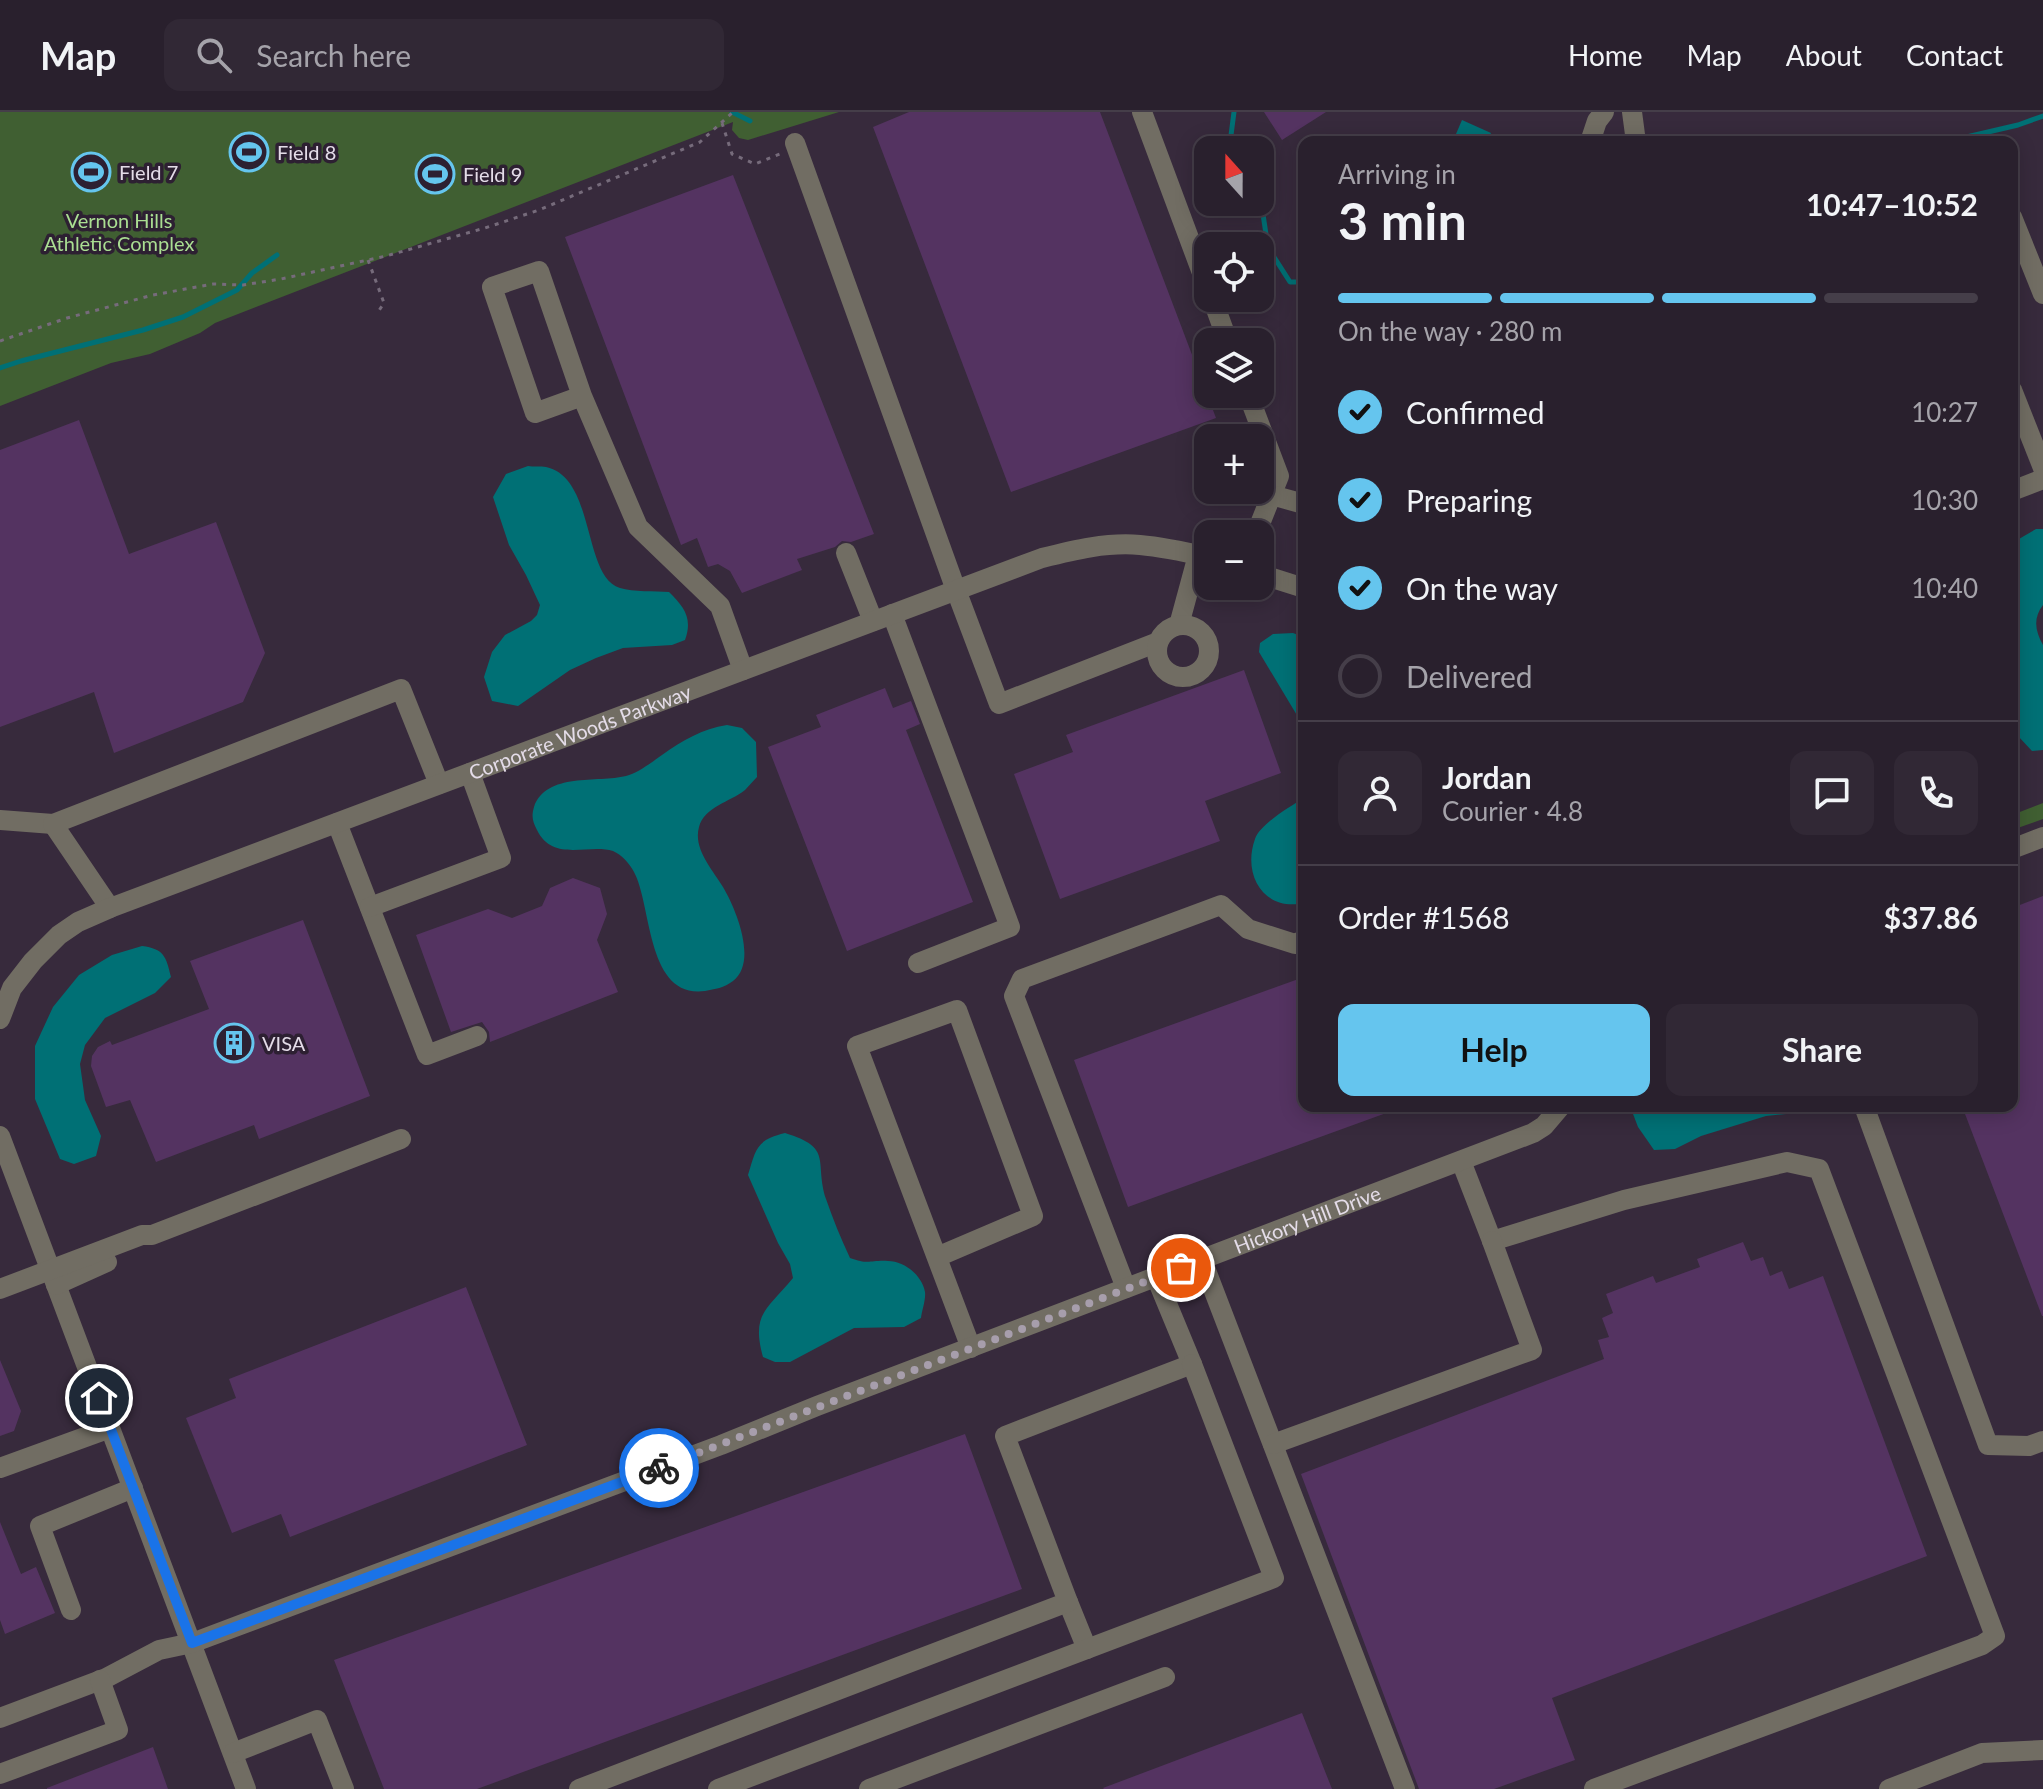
<!DOCTYPE html>
<meta charset="utf-8">
<style>
body{margin:0;font-family:Lato,sans-serif;background:#312835;color:#f1f3f6;height:100vh;display:flex;flex-direction:column;font-size:30px;white-space:nowrap}
*{box-sizing:border-box;margin:0}
p{font-size:26px;color:#a5a3aa}
.icon{flex:none;width:44px;height:44px;fill:none;stroke:currentColor;stroke-width:2;stroke-linecap:round;stroke-linejoin:round}
.map{position:relative;flex:1;overflow:hidden}
.panel{position:absolute;left:1298px;top:24px;width:720px;height:976px;display:flex;flex-direction:column;background:#29202d;border-radius:16px;box-shadow:0 4px 20px #0003,0 0 0 2px #453e49}
.panel>*{flex:none}
.needle{width:52px;rotate:339deg}
.fabs{position:absolute;left:1194px;top:24px;display:grid;gap:16px}
.fabs a{display:grid;place-items:center;width:80px;height:80px;border-radius:16px;background:#29202d;box-shadow:0 4px 20px #0003,0 0 0 2px #453e49;font-size:40px}
.pin{position:absolute;display:grid;place-items:center;width:68px;height:68px;color:#fff;margin:-34px;border:4px solid #fff;border-radius:50%;box-shadow:0 2px 8px #0007}
.courier{position:absolute;display:grid;place-items:center;width:80px;height:80px;margin:-40px;border:6px solid #1a73e8;border-radius:50%;background:#fff;color:#222;box-shadow:0 2px 10px #0007}
.head em{font-style:normal;font-weight:700}
.head div{display:flex;flex-direction:column-reverse}
.head{display:flex;align-items:center;justify-content:space-between;height:136px;padding:0 40px}
h1{font-size:52px;font-weight:700;line-height:60px}
.bar{display:grid;grid-template-columns:repeat(4,1fr);gap:12px 8px;align-content:center;height:96px;padding:0 40px}
.bar i{height:10px;border-radius:6px;background:#453e49}
.bar .current{background:#65c5ee}
.bar p{grid-column:span 4}
.line{display:flex;align-items:center;gap:20px;padding:0 40px;border-top:2px solid #453e49}
.line div{flex:1}
.round{display:grid;place-items:center;flex:none;width:84px;height:84px;border-radius:16px;background:#312835}
ol{padding:0 40px;list-style:none}
li{display:flex;align-items:center;gap:24px;height:88px}
li p{margin-inline-start:auto}
li .icon{padding:8px;border-radius:50%;background:#65c5ee;color:#111;stroke-width:4}
li:last-child{color:#a5a3aa}
li i{width:44px;height:44px;border:4px solid #453e49;border-radius:50%}
.cta{display:flex;gap:16px;margin-top:auto;padding:16px 40px}
.cta a{flex:1;height:92px;border-radius:16px;background:#65c5ee;color:#111;font-size:32px;font-weight:700;line-height:92px;text-align:center}
.cta a+a{background:#312835;color:#f1f3f6}
header{display:flex;align-items:center;gap:48px;box-sizing:border-box;height:112px;padding:0 40px;background:#29202d;border-bottom:2px solid #453e49}
header strong{font-size:38px}
nav{display:flex;gap:44px;margin-inline-start:auto;font-size:28px}
.search{width:560px;height:72px;background:#312835;display:flex;align-items:center;gap:20px;box-sizing:border-box;padding:0 28px;border-radius:16px;color:#a5a3aa;font-size:30px}
.map>svg:first-child{display:block}
.green{fill:#405f32}
.water{fill:#007075}
.lines{fill:none;stroke-linecap:round;stroke-linejoin:round}
.stream{stroke:#007075;stroke-width:5}
.building{fill:#543361}
.path{stroke:#766b7b;stroke-width:3;stroke-dasharray:4 6;stroke-linecap:butt}
.minor{stroke:#716d63;stroke-width:20}
.done{stroke:#a79eac;stroke-width:8;stroke-dasharray:0 14.4}
.route{stroke:#1a73e8;stroke-width:10}
.labels{text-anchor:middle;dominant-baseline:central;stroke-width:7;stroke-linejoin:round;paint-order:stroke}
.poi-label{font-size:20px;fill:#e4dce8;stroke:#2d2032;text-anchor:start}
.park-label{font-size:20px;fill:#aade92;stroke:#2d2032}
.street-label{font-size:20px;fill:#e4dce8;stroke:#2d2032}
</style>
<header>
<strong>Map</strong>
<div class="search"><svg class="icon" aria-label="search" viewBox="0 0 24 24"><circle cx="10" cy="10" r="6"/><path d="M15 15l6 6"/></svg>Search here</div>
<nav><a>Home</a><a>Map</a><a>About</a><a>Contact</a></nav>
</header>
<div class="map">
<svg width="2043" height="1677" viewBox="0 0 2043 1677">
<rect width="100%" height="100%" fill="#372a3c"/>
<path class="green" d="M0,0h839l-91,28 -9,-2 -7,-8 1,-8 -518,201 -15,10 -50,21 -39,9 -111,43z
M2043,691v16l-31,11v-15z"/>
<path class="water" d="M1462,8l29,13 -4,9h-14l-17,-8z
M528,354c5,1 13,0 18,1 50,11 36,109 74,121 13,4 35,3 49,4 15,15 24,26 16,48l-13,5 -49,3 -27,10 -26,12 -52,36 -26,-5 -8,-24 8,-25 13,-17 26,-14 6,-6 3,-10 -14,-30 -17,-30 -16,-48 13,-23z
M2036,417h7v76c-10,13 -8,26 0,40v105l-11,1 -14,-15 -6,-21v-172z
M1293,521l11,4v90l-45,-75 1,-9 13,-9z
M727,613l15,3 14,14 1,35c-4,4 -8,9 -12,13 -15,12 -41,17 -46,37 -6,22 13,42 24,60 13,22 35,75 10,94 -9,7 -18,8 -28,10 -59,8 -53,-86 -71,-119 -4,-8 -12,-17 -21,-21 -24,-8 -60,12 -76,-21 -4,-8 -6,-13 -3,-23 12,-35 64,-24 92,-31 12,-3 26,-14 36,-21 21,-15 40,-26 65,-30z
M1304,686v105c-40,9 -62,-28 -49,-64 5,-15 36,-33 49,-41z
M142,834c22,3 24,10 29,31l-16,16 -50,25 -20,27 -5,19 5,36 16,36 -5,20 -22,8 -14,-5 -25,-60v-53l18,-39 26,-32 33,-20z
M1630,994h164l-8,8 -20,2 -65,20 -26,13 -21,1 -16,-23z
M785,1021c49,15 29,28 41,66 7,20 15,40 24,59 19,7 20,2 38,3 16,0 34,14 37,31 1,7 -3,18 -4,26l-17,9 -50,1 -64,34h-15l-12,-5c-12,-44 4,-47 30,-79l-3,-14 -12,-21 -30,-68c8,-26 8,-35 37,-42z"/>
<g class="lines">
<path class="stream" d="M732,0l18,9
M1234,0l-4,31 6,7
M1945,30l73,-17 25,-9
M1260,82l7,47 7,16 16,25h14
M0,256l21,-7 122,-31 40,-13 54,-27 15,-17 25,-18"/>
</g>
<path class="building" d="M909,0h191l116,306 -205,74 -138,-365z
M1264,0h62l-44,28z
M733,63l141,359 -23,8 -9,-1 -7,6 -38,12 5,11 -60,23 -12,-22 -12,-7 -10,3 -11,-29 -16,7 -116,-308z
M79,308l50,134 87,-32 49,131 -22,49 -129,51 -20,-61 -94,35v-277z
M1244,558l37,103 -76,28 15,40 -160,58 -46,-125 59,-22 -7,-17z
M885,576l8,20 18,-7 9,23 -14,6 67,172 -126,49 -79,-204 53,-20 -5,-12z
M573,766l27,10 7,26 -10,26 21,52 -128,50 -1,-10 -7,-10 -31,10 -35,-97 72,-26 24,9 30,-12 8,-18z
M2043,784v420h-1l-80,-210h50v-198z
M303,808l67,176 -111,43 -5,-14 -98,37 -26,-62 -24,7 -15,-41 1,-10 6,-9 12,-6 2,4 97,-36 -19,-48z
M1304,865v129h96v2l-272,99 -54,-147z
M1743,1130l8,19 12,-4 7,19 12,-5 7,18 34,-13 104,280 -375,142 23,62 -81,29h-75l-118,-315 303,-115 -6,-19 11,-3 -7,-19 11,-5 -7,-19 47,-18 3,7 44,-16 -3,-8z
M466,1175l61,158 -237,92 -9,-23 -49,19 -46,-115 50,-20 -7,-19z
M0,1248l21,51 -7,20 -14,5z
M965,1322l57,155 -545,200h-93l-50,-129z
M0,1410l21,52 15,-7 19,46 -50,21 -5,-14z
M1302,1601l30,76h-228l-1,-1z
M153,1635l15,42h-121v-1z"/>
<g class="lines">
<path class="path" d="M722,11l10,31 23,10 25,-10
M368,148l16,43 -6,9
M0,229l67,-23 86,-23 60,-11 30,1 38,-6 105,-23 99,-28 54,-18 161,-68 33,-30"/>
<g class="minor">
<path d="M1142,0l66,177"/>
<path d="M1632,0l4,30"/>
<path d="M1590,30l7,-21 7,-9"/>
<path d="M795,31l161,447 43,114 159,-62"/>
<path d="M2012,105l31,77"/>
<path d="M1212,186l16,44"/>
<path d="M2012,278l31,78"/>
<path d="M1248,282l31,82 -23,58"/>
<path d="M582,284l-47,17 -43,-126 47,-16 43,125 56,131 82,79 23,64"/>
<path d="M2012,379l31,-12"/>
<path d="M1271,383l33,9"/>
<path d="M846,441l27,68"/>
<path d="M1260,462l44,14"/>
<path d="M892,502l118,313 -92,36"/>
<path d="M1179,513l19,-70"/>
<circle cx="1183" cy="539" r="26"/>
<path d="M0,708l53,4"/>
<path d="M337,711l90,232 50,-19"/>
<path d="M2012,737l31,-12"/>
<path d="M370,795l131,-49 -31,-85"/>
<path d="M110,796l-57,-84 348,-135 38,95"/>
<path id="s1" d="M0,907l12,-31 21,-27 26,-26 19,-13 32,-14 932,-350c32,-8 65,-16 98,-13 23,2 46,7 68,12"/>
<path d="M1864,994l124,339 41,1 14,-5"/>
<path d="M0,1024l246,653"/>
<path d="M1461,1049l31,80 132,-41 163,-38 32,7 176,467 -13,9 -388,144"/>
<path d="M937,1145l96,-41 -76,-206 -100,36 114,302"/>
<path d="M1202,1148l203,529"/>
<path d="M56,1173l51,-23"/>
<path d="M1126,1176l-112,-292 8,-17 199,-74 27,24 47,15 9,-4"/>
<path d="M0,1177l142,-54h10l249,-96"/>
<path d="M1273,1332l259,-94 -40,-109"/>
<path d="M0,1356l110,-40"/>
<path d="M1068,1490l19,47"/>
<path d="M71,1498l-31,-84 93,-38"/>
<path id="s2" d="M0,1606l106,-40 53,-28 33,-7 529,-198 96,-39 716,-273 11,-7 17,-20"/>
<path d="M233,1641l84,-33 27,69"/>
<path d="M0,1662l118,-44 -18,-50"/>
<path d="M579,1677l489,-187 -63,-166 187,-72 -36,-87"/>
<path d="M718,1677l556,-211 -82,-214"/>
<path d="M869,1677l296,-112"/>
<path d="M1889,1677l93,-36 61,-3"/>
</g>
</g>
<g class="lines">
<path class="done" d="M659,1356l522,-200"/>
<path class="route" d="M99,1286l93,245 467,-175"/>
</g>
<defs>
<g id="stadium-ring" transform="scale(2)"><circle r="9.5" fill="#2d2032" stroke="#65c5ee" stroke-width="1.5"/><path d="M0-5a6.5 5 0 1 0 0 10a6.5 5 0 1 0 0-10ZM-3.5-1.8h7v3.6h-7Z" fill="#65c5ee"/></g>
<g id="building-ring" transform="scale(2)"><circle r="9.5" fill="#2d2032" stroke="#65c5ee" stroke-width="1.5"/><path d="M-4-6H4V6H1V3H-1V6H-4ZM-2.5-4.3h1.7v1.8h-1.7ZM.8-4.3h1.7v1.8H.8ZM-2.5-1h1.7V.8h-1.7ZM.8-1h1.7V.8H.8Z" fill="#65c5ee"/></g>
</defs>
<g fill-rule="evenodd">
<use href="#stadium-ring" x="249" y="40"/>
<use href="#stadium-ring" x="91" y="60"/>
<use href="#stadium-ring" x="435" y="62"/>
<use href="#building-ring" x="234" y="931"/>
</g>
<g class="labels">
<g class="poi-label">
<text x="277" y="40">Field 8</text>
<text x="119" y="60">Field 7</text>
<text x="463" y="62">Field 9</text>
<text x="262" y="931">VISA</text>
</g>
<g class="park-label">
<text x="119" y="108">Vernon Hills<tspan x="119" dy="23">Athletic Complex</tspan></text>
</g>
<g class="street-label">
<text stroke="none"><textPath href="#s1" startOffset="664">Corporate Woods Parkway</textPath></text>
<text stroke="none"><textPath href="#s2" startOffset="1400">Hickory Hill Drive</textPath></text>
</g>
</g>
</svg>
<div class="fabs">
<a><svg class="needle" viewBox="-14 -14 28 28"><path d="M0-13l5 13h-10z" fill="#e53935"/><path d="M0 13l5-13h-10z" fill="#a5a3aa"/></svg></a>
<a><svg class="icon" aria-label="locate" viewBox="0 0 24 24"><circle cx="12" cy="12" r="6"/><path d="M12 2v4M12 18v4M2 12h4M18 12h4"/></svg></a>
<a><svg class="icon" aria-label="layers" viewBox="0 0 24 24"><path d="M12 4l9 5-9 5-9-5zM3 14l9 5 9-5"/></svg></a>
<a>+</a>
<a>−</a>
</div>
<div class="pin" style="left:1181px;top:1156px;background:#ea580c"><svg class="icon" aria-label="bag" viewBox="0 0 24 24"><path d="M5 8h14l-1 12H6zM9 8a3 3 0 0 1 6 0"/></svg></div>
<div class="pin" style="left:99px;top:1286px;background:#1f2937"><svg class="icon" aria-label="home" viewBox="0 0 24 24"><path d="M3 11l9-7 9 7M6 9v11h12V9"/></svg></div>
<div class="courier" style="left:659px;top:1356px"><svg class="icon" aria-label="bike" viewBox="0 0 24 24"><circle cx="6" cy="16" r="4"/><circle cx="18" cy="16" r="4"/><path d="M6 16l4-8h5l3 8M10 8l3 8H6M13 5h3"/></svg></div>
<section class="panel">
<div class="head"><div><h1>3 min</h1><p>Arriving in</p></div><em>10:47–10:52</em></div>
<div class="bar"><i class="current"></i><i class="current"></i><i class="current"></i><i></i><p>On the way · 280 m</p></div>
<ol>
<li><svg class="icon" aria-label="check" viewBox="0 0 24 24"><path d="M5 12l5 5 9-10"/></svg>Confirmed<p>10:27</p></li>
<li><svg class="icon" aria-label="check" viewBox="0 0 24 24"><path d="M5 12l5 5 9-10"/></svg>Preparing<p>10:30</p></li>
<li><svg class="icon" aria-label="check" viewBox="0 0 24 24"><path d="M5 12l5 5 9-10"/></svg>On the way<p>10:40</p></li>
<li><i></i>Delivered</li>
</ol>
<div class="line" style="height:144px"><a class="round"><svg class="icon" aria-label="person" viewBox="0 0 24 24"><circle cx="12" cy="8" r="4"/><path d="M4 21q1-7 8-7t8 7"/></svg></a><div><b>Jordan</b><p>Courier · 4.8</p></div><a class="round"><svg class="icon" aria-label="chat" viewBox="0 0 24 24"><path d="M4 5h16v11H9l-5 4z"/></svg></a><a class="round"><svg class="icon" aria-label="phone" viewBox="0 0 24 24"><path d="M5 4h4l2 5-3 2q2 4 5 5l2-3 5 2v4C11 20 4 13 5 4z"/></svg></a></div>
<div class="line" style="height:104px"><div>Order #1568</div><b>$37.86</b></div>
<div class="cta"><a>Help</a><a>Share</a></div>
</section>
</div>
